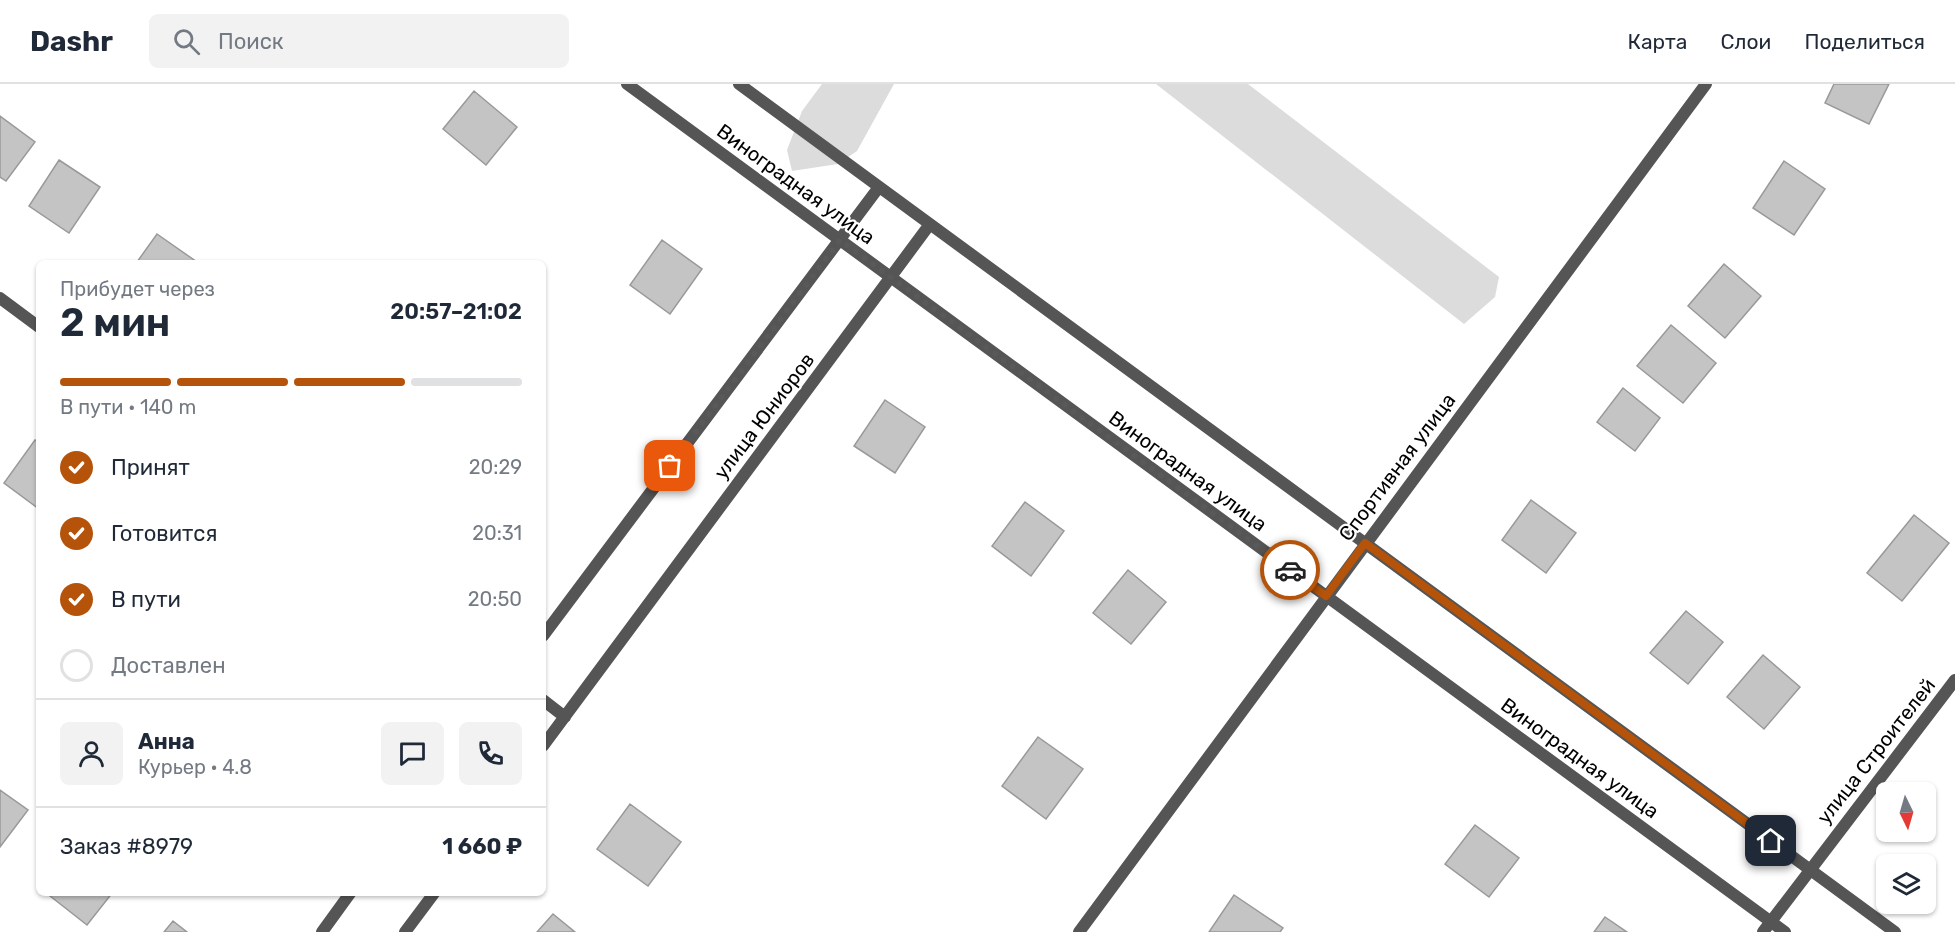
<!DOCTYPE html>
<html lang="ru">
<meta charset="utf-8">
<style>
body{margin:0;font-family:Rubik,sans-serif;background:#f2f2f3;color:#1f2937;height:100vh;display:flex;flex-direction:column;font-size:22px;white-space:nowrap}
*{box-sizing:border-box;margin:0}
p{font-size:20px;color:#747a83}
.icon{flex:none;width:33px;height:33px;fill:none;stroke:currentColor;stroke-width:2;stroke-linecap:round;stroke-linejoin:round}
.map{position:relative;flex:1;overflow:hidden}
.drawer{position:absolute;left:36px;top:176px;width:510px;height:636px;display:flex;flex-direction:column;background:#fff;border-radius:9px;box-shadow:0 2px 4px #0004}
.drawer>*{flex:none}
.needle{width:39px;rotate:175deg}
.fabs{position:absolute;left:1876px;top:698px;display:grid;gap:12px}
.fabs a{display:grid;place-items:center;width:60px;height:60px;border-radius:9px;background:#fff;box-shadow:0 2px 4px #0004;font-size:30px}
.pin{position:absolute;display:grid;place-items:center;width:51px;height:51px;color:#fff;margin:-26px;border-radius:12px;box-shadow:0 3px 9px #0006}
.courier{position:absolute;display:grid;place-items:center;width:60px;height:60px;margin:-30px;border:4px solid #b45309;border-radius:50%;background:#fff;color:#222;box-shadow:0 2px 8px #0007}
.headline em{font-style:normal;font-weight:600}
.headline div{display:flex;flex-direction:column-reverse}
.headline{display:flex;align-items:center;justify-content:space-between;height:102px;padding:0 24px}
h1{font-size:39px;font-weight:600;line-height:45px}
.bar{display:grid;grid-template-columns:repeat(4,1fr);gap:9px 6px;align-content:center;height:72px;padding:0 24px}
.bar i{height:8px;border-radius:4px;background:#e0e1e3}
.bar .selected{background:#b45309}
.bar p{grid-column:span 4}
.line{display:flex;align-items:center;gap:15px;padding:0 24px;border-top:2px solid #e0e1e3}
.line div{flex:1}
.round{display:grid;place-items:center;flex:none;width:63px;height:63px;border-radius:9px;background:#f2f2f3}
ol{padding:0 24px;list-style:none}
li{display:flex;align-items:center;gap:18px;height:66px}
li p{margin-inline-start:auto}
li .icon{padding:6px;border-radius:50%;background:#b45309;color:#fff;stroke-width:4}
li:last-child{color:#747a83}
li i{width:33px;height:33px;border:3px solid #e0e1e3;border-radius:50%}
header{display:flex;align-items:center;gap:36px;box-sizing:border-box;height:84px;padding:0 30px;background:#fff;border-bottom:2px solid #e0e1e3}
header strong{font-size:28px}
nav{display:flex;gap:33px;margin-inline-start:auto;font-size:21px}
.search{width:420px;height:54px;background:#f2f2f3;display:flex;align-items:center;gap:15px;box-sizing:border-box;padding:0 21px;border-radius:9px;color:#747a83;font-size:22px}
.map>svg:first-child{display:block}
.green{fill:#dcdcdc}
.building{fill:#c4c4c4;stroke:#999;stroke-width:1.5}
.lines{fill:none;stroke-linecap:round;stroke-linejoin:round}
.minor{stroke:#555;stroke-width:12}
.done{stroke:#595959;stroke-width:6;stroke-dasharray:0 10.8}
.route{stroke:#b45309;stroke-width:8}
.labels{text-anchor:middle;dominant-baseline:central;stroke-width:4.5;stroke-linejoin:round;paint-order:stroke}
.street-label{font-size:20px;fill:#000;stroke:#fff}
</style>
<header>
<strong>Dashr</strong>
<div class="search"><svg class="icon" aria-label="search" viewBox="0 0 24 24"><circle cx="10" cy="10" r="6"/><path d="M15 15l6 6"/></svg>Поиск</div>
<nav><a>Карта</a><a>Слои</a><a>Поделиться</a></nav>
</header>
<div class="map">
<svg width="1955" height="848" viewBox="0 0 1955 848">
<rect width="100%" height="100%" fill="#fff"/>
<path class="green" d="M822,0h72l-37,67 -19,13 -46,7 -5,-21 15,-39z
M1156,0h92l251,193 -4,20 -31,27z"/>
<path class="building" d="M1834,0h55l-20,40 -44,-21z
M474,7l43,36 -31,38 -43,-36z
M0,32l35,26 -29,39 -6,-4z
M59,76l41,27 -31,46 -40,-27z
M1784,77l41,28 -31,46 -41,-27z
M157,150l40,28h-60z
M662,156l40,29 -32,45 -40,-29z
M1724,180l37,32 -36,42 -37,-32z
M1671,241l45,38 -33,40 -46,-37z
M1623,304l37,30 -25,33 -38,-29z
M885,316l40,27 -30,46 -41,-27z
M35,356l4,2v67l-35,-26z
M1531,416l45,33 -30,40 -44,-33z
M1025,418l39,29 -33,45 -39,-30z
M1914,431l35,28 -47,58 -35,-28z
M1128,486l38,32 -35,42 -38,-31z
M1686,527l37,31 -35,42 -38,-31z
M1763,571l37,32 -36,42 -37,-32z
M1038,653l45,32 -37,50 -44,-33z
M0,706l28,20 -28,37z
M630,720l51,38 -33,44 -51,-37z
M1475,741l44,33 -30,39 -44,-33z
M45,808h68l-26,33z
M1234,811l49,33 -3,4h-71z
M553,830l22,18h-38z
M1605,833l22,15h-33z
M173,837l14,11h-23z"/>
<g class="lines">
<path class="minor" d="M627,0l1158,848
M739,0l1156,848
M0,214l39,29
M543,552l336,-449
M543,616l22,17
M543,662l387,-522
M322,848l29,-40
M405,848l30,-40
M1079,848l627,-848
M1763,848l192,-252"/>
</g>
<g class="lines">
<path class="done" d="M670,382l170,-226 450,330"/>
<path class="route" d="M1290,486l36,26 39,-53 406,298"/>
</g>
<g class="labels">
<g class="street-label">
<text transform="translate(796 100) rotate(36)">Виноградная улица</text>
<text transform="translate(764 332) rotate(-53)">улица Юниоров</text>
<text transform="translate(1397 383) rotate(-53)">Спортивная улица</text>
<text transform="translate(1188 387) rotate(36)">Виноградная улица</text>
<text transform="translate(1876 667) rotate(-52)">улица Строителей</text>
<text transform="translate(1580 674) rotate(36)">Виноградная улица</text>
</g>
</g>
</svg>
<div class="fabs">
<a><svg class="needle" viewBox="-14 -14 28 28"><path d="M0-13l5 13h-10z" fill="#e53935"/><path d="M0 13l5-13h-10z" fill="#747a83"/></svg></a>
<a><svg class="icon" aria-label="layers" viewBox="0 0 24 24"><path d="M12 4l9 5-9 5-9-5zM3 14l9 5 9-5"/></svg></a>
</div>
<div class="pin" style="left:670px;top:382px;background:#ea580c"><svg class="icon" aria-label="bag" viewBox="0 0 24 24"><path d="M5 8h14l-1 12H6zM9 8a3 3 0 0 1 6 0"/></svg></div>
<div class="pin" style="left:1771px;top:757px;background:#1f2937"><svg class="icon" aria-label="home" viewBox="0 0 24 24"><path d="M3 11l9-7 9 7M6 9v11h12V9"/></svg></div>
<div class="courier" style="left:1290px;top:486px"><svg class="icon" aria-label="car" viewBox="0 0 24 24"><path d="M5 17H2v-5l4-1 3-4h7l3 4 3 1v5h-3M9 17h6M6 11h13"/><circle cx="7" cy="17" r="2"/><circle cx="17" cy="17" r="2"/></svg></div>
<section class="drawer">
<div class="headline"><div><h1>2 мин</h1><p>Прибудет через</p></div><em>20:57–21:02</em></div>
<div class="bar"><i class="selected"></i><i class="selected"></i><i class="selected"></i><i></i><p>В пути · 140 m</p></div>
<ol>
<li><svg class="icon" aria-label="check" viewBox="0 0 24 24"><path d="M5 12l5 5 9-10"/></svg>Принят<p>20:29</p></li>
<li><svg class="icon" aria-label="check" viewBox="0 0 24 24"><path d="M5 12l5 5 9-10"/></svg>Готовится<p>20:31</p></li>
<li><svg class="icon" aria-label="check" viewBox="0 0 24 24"><path d="M5 12l5 5 9-10"/></svg>В пути<p>20:50</p></li>
<li><i></i>Доставлен</li>
</ol>
<div class="line" style="height:108px"><a class="round"><svg class="icon" aria-label="person" viewBox="0 0 24 24"><circle cx="12" cy="8" r="4"/><path d="M4 21q1-7 8-7t8 7"/></svg></a><div><b>Анна</b><p>Курьер · 4.8</p></div><a class="round"><svg class="icon" aria-label="chat" viewBox="0 0 24 24"><path d="M4 5h16v11H9l-5 4z"/></svg></a><a class="round"><svg class="icon" aria-label="phone" viewBox="0 0 24 24"><path d="M5 4h4l2 5-3 2q2 4 5 5l2-3 5 2v4C11 20 4 13 5 4z"/></svg></a></div>
<div class="line" style="height:78px"><div>Заказ #8979</div><b>1 660 ₽</b></div>
</section>
</div>
